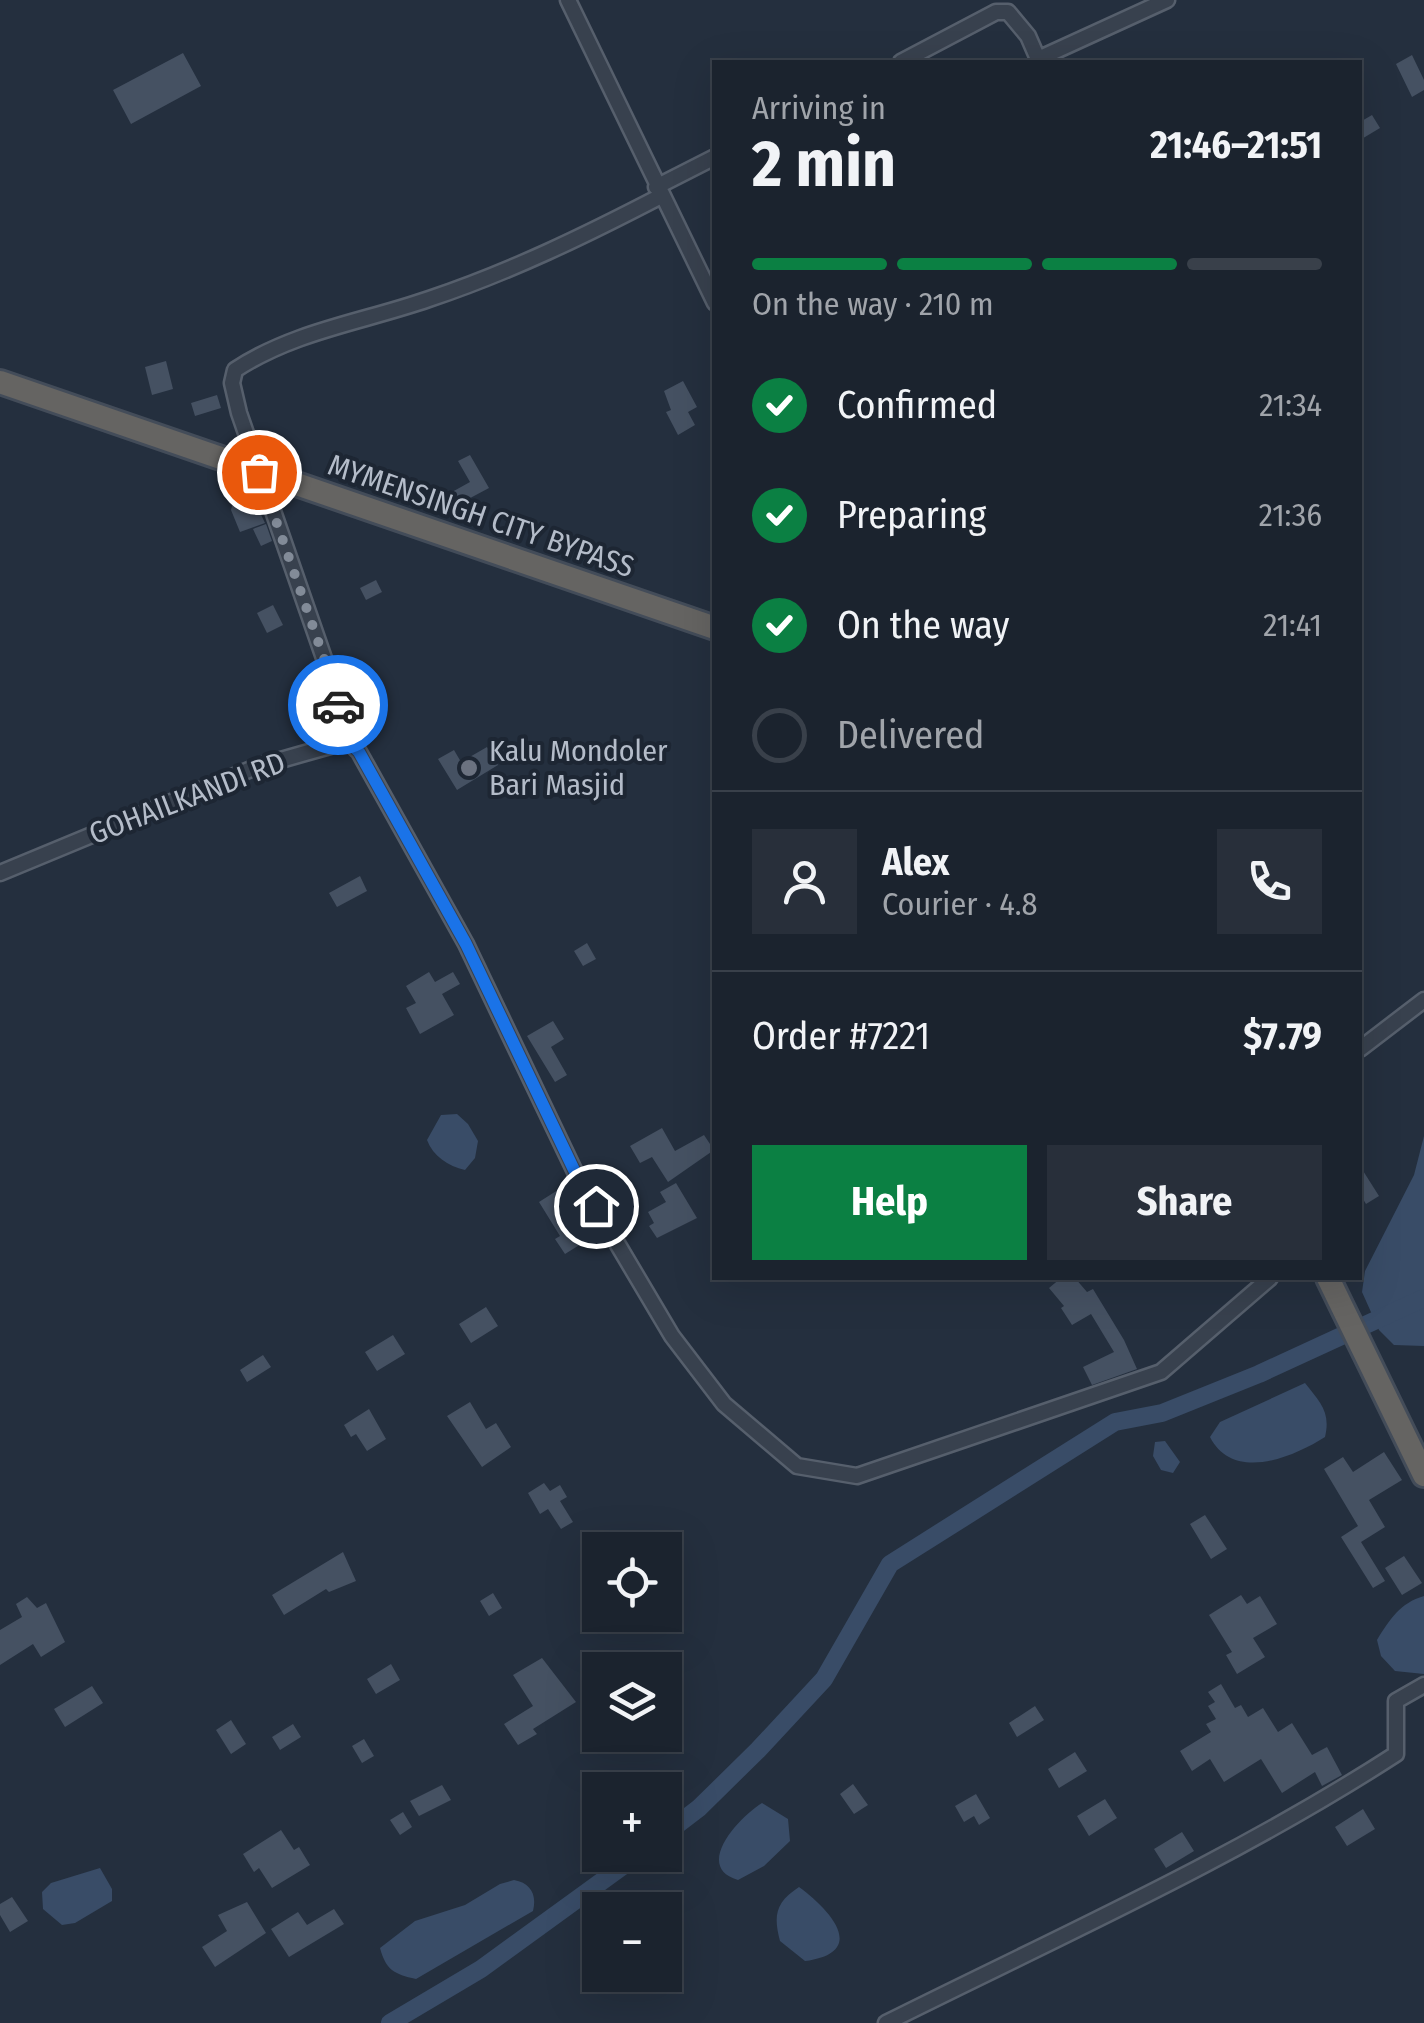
<!DOCTYPE html>
<meta charset="utf-8">
<style>
body{margin:0;font-family:"Fira Sans Condensed",sans-serif;background:#282f3a;color:#f1f3f6;height:100vh;display:flex;flex-direction:column;font-size:38px;white-space:nowrap}
*{box-sizing:border-box;margin:0}
p{font-size:32px;color:#a0a4aa}
.icon{flex:none;width:55px;height:55px;fill:none;stroke:currentColor;stroke-width:2;stroke-linecap:round;stroke-linejoin:round}
.map{position:relative;flex:1;overflow:hidden}
.drawer{position:absolute;left:712px;top:60px;width:650px;height:1220px;display:flex;flex-direction:column;background:#1b232e;border-radius:0px;box-shadow:0 10px 40px #0002,0 0 0 2px #39404a}
.drawer>*{flex:none}
.tools{position:absolute;left:582px;top:1532px;display:grid;gap:20px}
.tools a{display:grid;place-items:center;width:100px;height:100px;border-radius:0px;background:#1b232e;box-shadow:0 10px 40px #0002,0 0 0 2px #39404a;font-size:50px}
.pin{position:absolute;display:grid;place-items:center;width:85px;height:85px;color:#fff;margin:-42px;border:5px solid #fff;border-radius:50%;box-shadow:0 2px 10px #0007}
.courier{position:absolute;display:grid;place-items:center;width:100px;height:100px;margin:-50px;border:8px solid #1a73e8;border-radius:50%;background:#fff;color:#222;box-shadow:0 2px 12px #0007}
.head em{font-style:normal;font-weight:700}
.head div{display:flex;flex-direction:column-reverse}
.head{display:flex;align-items:center;justify-content:space-between;height:170px;padding:0 40px}
h1{font-size:65px;font-weight:700;line-height:75px}
.bar{display:grid;grid-template-columns:repeat(4,1fr);gap:15px 10px;align-content:center;height:120px;padding:0 40px}
.bar i{height:12px;border-radius:8px;background:#39404a}
.bar .active{background:#0b8043}
.bar p{grid-column:span 4}
.line{display:flex;align-items:center;gap:25px;padding:0 40px;border-top:2px solid #39404a}
.line div{flex:1}
.round{display:grid;place-items:center;flex:none;width:105px;height:105px;border-radius:0px;background:#282f3a}
ol{padding:0 40px;list-style:none}
li{display:flex;align-items:center;gap:30px;height:110px}
li p{margin-inline-start:auto}
li .icon{padding:10px;border-radius:50%;background:#0b8043;color:#fff;stroke-width:4}
li:last-child{color:#a0a4aa}
li i{width:55px;height:55px;border:5px solid #39404a;border-radius:50%}
.primary-button{display:flex;gap:20px;margin-top:auto;padding:20px 40px}
.primary-button a{flex:1;height:115px;border-radius:0px;background:#0b8043;color:#fff;font-size:40px;font-weight:700;line-height:115px;text-align:center}
.primary-button a+a{background:#282f3a;color:#f1f3f6}
.map>svg:first-child{display:block}
.water{fill:#394c67}
.lines{fill:none;stroke-linecap:round;stroke-linejoin:round}
.canal{stroke:#394c67;stroke-width:18}
.building{fill:#455162}
.minor-casing{stroke:#565f6c;stroke-width:19}
.trunk-casing{stroke:#434c59;stroke-width:28}
.minor{stroke:#38414e;stroke-width:14}
.trunk{stroke:#656462;stroke-width:22}
.done{stroke:#828b98;stroke-width:10;stroke-dasharray:0 18}
.route{stroke:#1a73e8;stroke-width:12}
.worship-dot{fill:#6b7280;stroke:#1d2633;stroke-width:4}
.labels{text-anchor:middle;dominant-baseline:central;stroke-width:8;stroke-linejoin:round;paint-order:stroke}
.street-label{font-size:30px;fill:#b4bcc9;stroke:#1d2633}
.poi-label{font-size:30px;fill:#b4bcc9;stroke:#1d2633;text-anchor:start}
</style>
<div class="map">
<svg width="1424" height="2023" viewBox="0 0 1424 2023">
<rect width="100%" height="100%" fill="#242f3e"/>
<path class="water" d="M457,1114l11,10 10,17 -3,17 -10,12c-17,-4 -32,-14 -38,-30l14,-25z
M1424,1136v210l-30,-1 -15,-15 -17,-38 3,-21 49,-96z
M1305,1383c15,19 26,29 20,54 -33,21 -92,45 -115,0l10,-15z
M1165,1441l15,21 -7,11 -12,-3 -8,-14 2,-14z
M1424,1596v78l-29,-3 -14,-15 -4,-16c13,-21 23,-37 47,-44z
M762,1803l26,16 2,22 -26,25 -26,14c-45,-13 1,-63 24,-77z
M100,1868l12,21v12l-37,22 -13,2 -19,-16 -1,-17 9,-9z
M514,1880c17,3 23,15 19,31l-117,68c-22,-5 -30,-9 -36,-31l35,-27 50,-16 35,-21z
M799,1887c30,22 71,65 6,74l-25,-20c-7,-26 -4,-39 19,-54z"/>
<g class="lines">
<path class="canal" d="M665,1834l34,-26 59,-58 66,-71 66,-115 225,-142 47,-9 97,-39 165,-76
M390,2023l91,-54 157,-114"/>
</g>
<path class="building" d="M183,53l18,33 -70,38 -18,-34z
M1412,55l12,25v10l-12,7 -16,-33z
M1372,115l8,13 -20,12v-18z
M166,361l7,28 -21,6 -7,-28z
M683,381l14,26 -9,5 7,13 -17,10 -12,-23 5,-2 -7,-19z
M217,395l4,13 -26,8 -4,-13z
M470,455l19,33 -30,16 -7,-12 18,-10 -12,-21z
M234,498l21,4 10,21 -25,9 -9,-22z
M266,524l6,17 -11,5 -8,-17z
M376,580l6,12 -16,8 -6,-12z
M273,605l10,20 -16,8 -10,-20z
M487,747l11,18 -41,25 -19,-31 16,-9 7,12z
M360,876l7,15 -30,16 -8,-14z
M587,943l9,16 -13,7 -9,-15z
M429,972l6,10 18,-10 7,12 -18,10 12,21 -34,19 -14,-26 10,-5 -10,-17z
M553,1021l11,18 -13,8 16,28 -12,7 -28,-46z
M662,1128l13,23 29,-16 10,15 -46,32 -16,-25 -12,6 -10,-17z
M1360,1166l19,30 -13,8 -6,-10z
M676,1183l21,35 -40,20 -8,-12 5,-3 -6,-11 18,-10 -6,-10z
M561,1188l19,31 -11,7 12,18 -16,10 -10,-15 5,-3 -21,-34z
M1061,1278h14l12,14 6,-3 31,51 13,29 -45,16 -9,-18 31,-15 -23,-38 -19,11 -11,-17 3,-2 -15,-18z
M486,1307l12,19 -27,17 -12,-19z
M393,1335l12,19 -28,17 -12,-19z
M263,1355l8,12 -24,15 -7,-12z
M470,1402l16,27 10,-6 15,24 -29,20 -35,-51z
M369,1409l17,30 -19,12 -11,-17 -5,3 -7,-12z
M1384,1452l18,28 -33,20 16,27 -24,15 24,39 -12,7 -32,-51 17,-11 -34,-57 19,-12 10,15z
M544,1483l6,8 10,-6 7,12 -7,4 13,21 -12,7 -13,-20 -8,5 -12,-21z
M1205,1515l22,34 -16,10 -21,-35z
M343,1552l13,29 -27,11 -3,-3 -42,26 -12,-20z
M1404,1556l18,27 -20,12 -17,-27z
M493,1593l9,15 -13,8 -9,-15z
M1241,1595l6,9 13,-8 17,28 -24,14 12,19 -28,17 -11,-19 6,-3 -23,-37z
M27,1597l10,11 9,-5 19,39 -24,15 -8,-13 -33,21v-35l22,-13 -6,-13z
M542,1658l34,44 -43,27 4,5 -19,11 -14,-21 29,-18 -20,-31z
M391,1664l9,16 -24,14 -9,-15z
M1221,1684l14,24 6,-3 7,12 15,-9 15,24 14,-9 20,32 15,-8 15,28 -20,11 -7,-14 -33,21 -21,-34 -37,23 -14,-23 -18,12 -12,-20 31,-19 -5,-8 10,-5 -8,-13 7,-4 -7,-10z
M92,1686l11,17 -38,24 -11,-18z
M1035,1706l9,14 -27,17 -8,-14z
M231,1720l15,24 -15,10 -15,-24z
M293,1724l8,13 -21,13 -8,-13z
M364,1739l10,17 -12,7 -10,-17z
M1075,1752l12,19 -28,17 -11,-19z
M853,1784l15,21 -14,9 -14,-20z
M442,1785l9,15 -32,16 -9,-15z
M976,1794l14,24 -11,7 -5,-9 -10,6 -9,-16z
M1105,1799l12,19 -28,18 -12,-20z
M1363,1809l12,20 -28,17 -12,-19z
M403,1812l9,15 -12,8 -10,-15z
M281,1830l13,20 5,-3 11,18 -38,23 -13,-20 -5,4 -11,-18z
M1182,1832l12,19 -28,17 -12,-19z
M12,1897l16,24 -18,11 -10,-17v-11z
M247,1902l19,31 -51,34 -13,-20 25,-16 -9,-16z
M334,1909l10,15 -55,33 -18,-28 27,-17 9,13z"/>
<g class="lines">
<g class="minor-casing">
<path id="minor" d="M568,0l147,303
M901,62l95,-50h12l20,24 10,23 129,-59
M656,187l59,-30
M337,731l22,21 107,192 110,230 96,162 52,68 73,62 60,10 304,-104 109,-94
M0,873l256,-106 74,-21 11,-23 -7,-36 -95,-274 -7,-30 3,-13c59,-39 128,-48 194,-71 81,-27 157,-64 232,-103
M1360,1049l64,-49
M886,2023c172,-86 348,-164 510,-269v-53l28,-16"/>
</g>
<g class="trunk-casing">
<path id="trunk" d="M0,382l715,246
M1328,1278l96,197"/>
</g>
<use href="#minor" class="minor"/>
<use href="#trunk" class="trunk"/>
</g>
<g class="lines">
<path class="done" d="M259,472l75,215 4,18"/>
<path class="route" d="M338,705l3,17 -4,9 22,21 107,192 110,230 20,32"/>
</g>
<circle class="worship-dot" cx="469" cy="768" r="10"/>
<g class="labels">
<g class="street-label">
<text transform="translate(481 516) rotate(19)">MYMENSINGH CITY BYPASS</text>
<text transform="translate(187 798) rotate(-21)">GOHAILKANDI RD</text>
</g>
<g class="poi-label">
<text x="489" y="751">Kalu Mondoler<tspan x="489" dy="34">Bari Masjid</tspan></text>
</g>
</g>
</svg>
<div class="tools">
<a><svg class="icon" aria-label="locate" viewBox="0 0 24 24"><circle cx="12" cy="12" r="6"/><path d="M12 2v4M12 18v4M2 12h4M18 12h4"/></svg></a>
<a><svg class="icon" aria-label="layers" viewBox="0 0 24 24"><path d="M12 4l9 5-9 5-9-5zM3 14l9 5 9-5"/></svg></a>
<a>+</a>
<a>−</a>
</div>
<div class="pin" style="left:259px;top:472px;background:#ea580c"><svg class="icon" aria-label="bag" viewBox="0 0 24 24"><path d="M5 8h14l-1 12H6zM9 8a3 3 0 0 1 6 0"/></svg></div>
<div class="pin" style="left:596px;top:1206px;background:#1f2937"><svg class="icon" aria-label="home" viewBox="0 0 24 24"><path d="M3 11l9-7 9 7M6 9v11h12V9"/></svg></div>
<div class="courier" style="left:338px;top:705px"><svg class="icon" aria-label="car" viewBox="0 0 24 24"><path d="M5 17H2v-5l4-1 3-4h7l3 4 3 1v5h-3M9 17h6M6 11h13"/><circle cx="7" cy="17" r="2"/><circle cx="17" cy="17" r="2"/></svg></div>
<section class="drawer">
<div class="head"><div><h1>2 min</h1><p>Arriving in</p></div><em>21:46–21:51</em></div>
<div class="bar"><i class="active"></i><i class="active"></i><i class="active"></i><i></i><p>On the way · 210 m</p></div>
<ol>
<li><svg class="icon" aria-label="check" viewBox="0 0 24 24"><path d="M5 12l5 5 9-10"/></svg>Confirmed<p>21:34</p></li>
<li><svg class="icon" aria-label="check" viewBox="0 0 24 24"><path d="M5 12l5 5 9-10"/></svg>Preparing<p>21:36</p></li>
<li><svg class="icon" aria-label="check" viewBox="0 0 24 24"><path d="M5 12l5 5 9-10"/></svg>On the way<p>21:41</p></li>
<li><i></i>Delivered</li>
</ol>
<div class="line" style="height:180px"><a class="round"><svg class="icon" aria-label="person" viewBox="0 0 24 24"><circle cx="12" cy="8" r="4"/><path d="M4 21q1-7 8-7t8 7"/></svg></a><div><b>Alex</b><p>Courier · 4.8</p></div><a class="round"><svg class="icon" aria-label="phone" viewBox="0 0 24 24"><path d="M5 4h4l2 5-3 2q2 4 5 5l2-3 5 2v4C11 20 4 13 5 4z"/></svg></a></div>
<div class="line" style="height:130px"><div>Order #7221</div><b>$7.79</b></div>
<div class="primary-button"><a>Help</a><a>Share</a></div>
</section>
</div>
